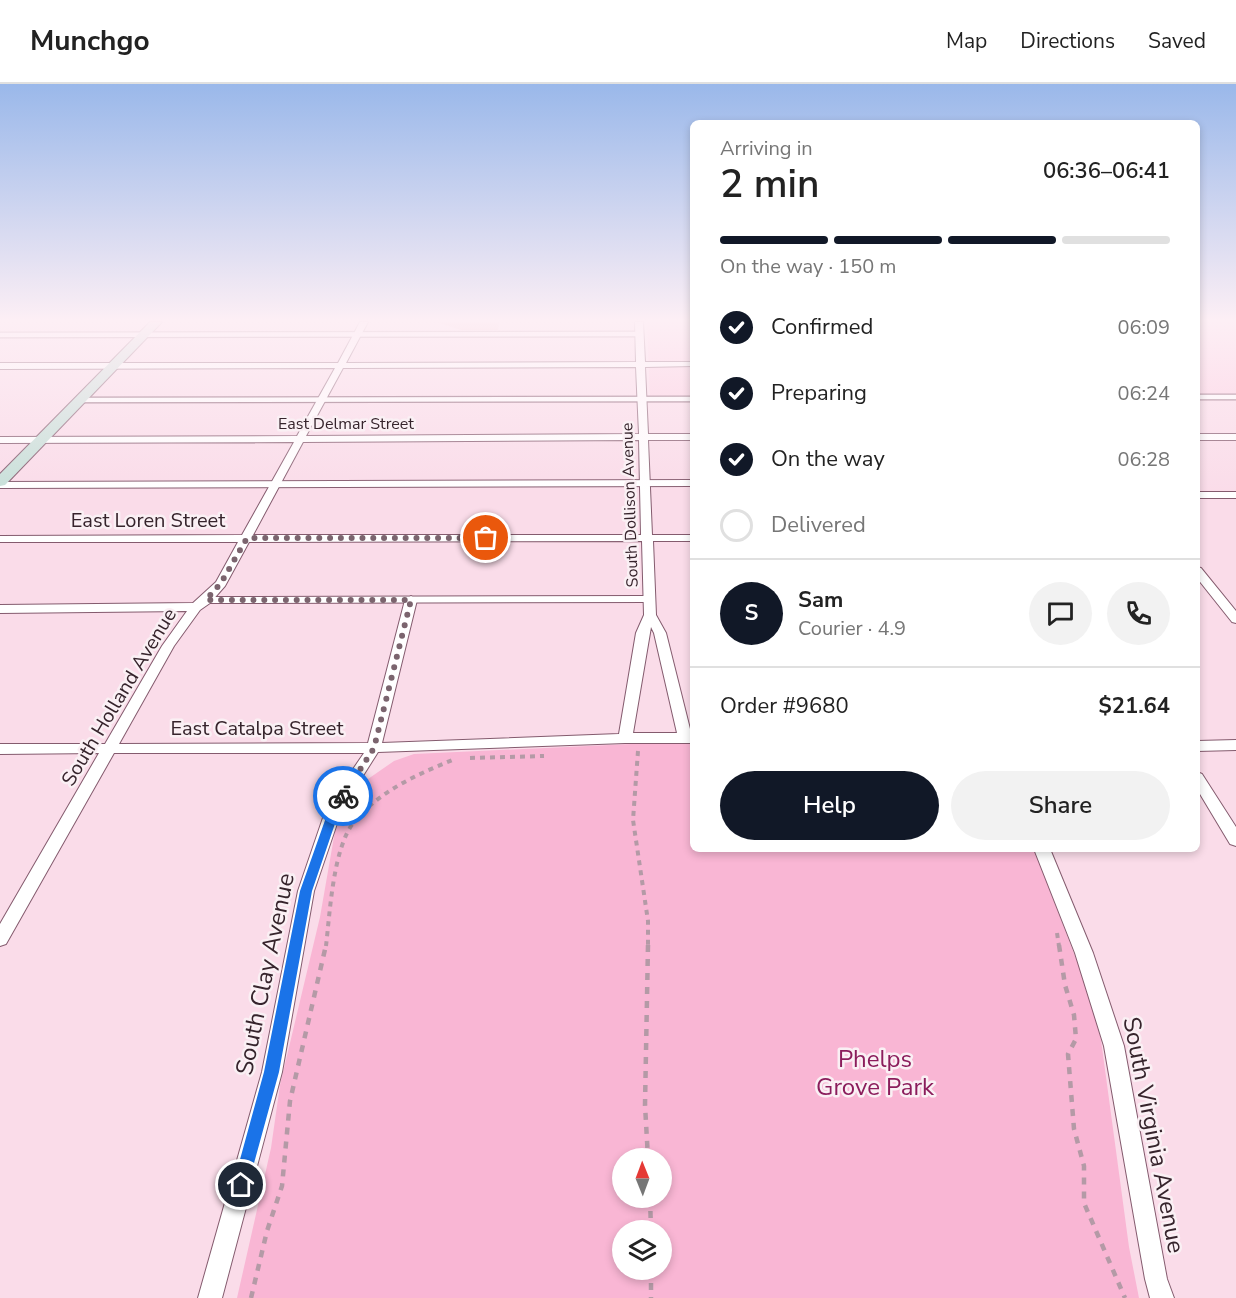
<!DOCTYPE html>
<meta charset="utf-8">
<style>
body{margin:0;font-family:"Nunito Sans",sans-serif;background:#f2f2f2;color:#222;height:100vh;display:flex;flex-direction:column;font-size:22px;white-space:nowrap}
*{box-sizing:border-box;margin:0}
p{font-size:20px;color:#767676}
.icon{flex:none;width:33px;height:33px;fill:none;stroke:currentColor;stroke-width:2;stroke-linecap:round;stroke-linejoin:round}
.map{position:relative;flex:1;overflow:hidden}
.sheet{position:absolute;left:690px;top:36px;width:510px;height:732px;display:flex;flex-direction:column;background:#fff;border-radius:9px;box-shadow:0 3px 9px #0003}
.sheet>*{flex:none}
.needle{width:39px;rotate:359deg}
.tools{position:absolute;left:612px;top:1064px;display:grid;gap:12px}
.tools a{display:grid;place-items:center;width:60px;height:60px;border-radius:50%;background:#fff;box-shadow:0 3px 9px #0003;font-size:30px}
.pin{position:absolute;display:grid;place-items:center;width:51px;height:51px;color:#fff;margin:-26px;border:3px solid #fff;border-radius:50%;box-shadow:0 2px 6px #0007}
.courier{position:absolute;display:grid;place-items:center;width:60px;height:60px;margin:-30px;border:4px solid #1a73e8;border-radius:50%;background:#fff;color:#222;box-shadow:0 2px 8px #0007}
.headline em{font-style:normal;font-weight:600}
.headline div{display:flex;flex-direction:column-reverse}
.headline{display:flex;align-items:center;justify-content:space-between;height:102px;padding:0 30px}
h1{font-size:39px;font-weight:600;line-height:45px}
.bar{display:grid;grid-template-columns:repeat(4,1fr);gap:9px 6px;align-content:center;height:72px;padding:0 30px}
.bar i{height:8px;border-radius:4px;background:#e0e0e0}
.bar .selected{background:#111827}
.bar p{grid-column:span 4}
.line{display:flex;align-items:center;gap:15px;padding:0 30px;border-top:2px solid #e0e0e0}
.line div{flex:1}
.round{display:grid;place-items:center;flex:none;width:63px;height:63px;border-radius:32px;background:#f2f2f2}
ol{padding:0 30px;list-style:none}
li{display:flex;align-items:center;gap:18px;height:66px}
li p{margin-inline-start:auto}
li .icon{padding:6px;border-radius:50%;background:#111827;color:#fff;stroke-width:4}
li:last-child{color:#767676}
li i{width:33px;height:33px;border:3px solid #e0e0e0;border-radius:50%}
.button{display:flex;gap:12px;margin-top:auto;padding:12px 30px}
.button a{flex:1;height:69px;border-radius:36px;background:#111827;color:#fff;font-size:24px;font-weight:600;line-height:69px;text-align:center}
.button a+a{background:#f2f2f2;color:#222}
header{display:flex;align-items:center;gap:36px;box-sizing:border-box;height:84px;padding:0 30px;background:#fff;border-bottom:2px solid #e0e0e0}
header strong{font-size:28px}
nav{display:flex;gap:33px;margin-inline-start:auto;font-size:21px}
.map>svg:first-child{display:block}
.built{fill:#fccfe2}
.green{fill:#f9b6d4;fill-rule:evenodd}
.building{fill:#eebac0}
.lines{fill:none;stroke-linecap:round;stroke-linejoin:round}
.lane-far1-casing{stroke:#845b6e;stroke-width:7}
.lane-casing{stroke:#845b6e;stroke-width:8}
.street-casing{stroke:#845b6e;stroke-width:2}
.secondary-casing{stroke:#845b6e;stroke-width:2}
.path-far1{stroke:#b49aa6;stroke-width:4;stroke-dasharray:5 5;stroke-linecap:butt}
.path{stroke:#b49aa6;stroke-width:4.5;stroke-dasharray:7 7;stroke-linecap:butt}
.lane-far1{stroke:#fff;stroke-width:4.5}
.lane{stroke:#fff;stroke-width:6}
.street{fill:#fff;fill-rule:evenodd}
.secondary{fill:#c8e0d9;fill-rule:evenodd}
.route{fill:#1a73e8}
.done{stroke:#7b646e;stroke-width:6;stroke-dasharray:0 10.8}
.labels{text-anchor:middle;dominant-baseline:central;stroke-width:5;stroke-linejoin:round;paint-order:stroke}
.far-street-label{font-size:16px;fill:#36242c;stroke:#faf0f4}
.street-label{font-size:20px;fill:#36242c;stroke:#faf0f4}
.near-street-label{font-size:24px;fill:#36242c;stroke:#faf0f4}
.near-park-label{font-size:24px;fill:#8b1d5c;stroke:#faf0f4}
</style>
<header>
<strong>Munchgo</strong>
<nav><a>Map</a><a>Directions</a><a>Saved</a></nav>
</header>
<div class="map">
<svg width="1236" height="1214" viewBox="0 0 1236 1214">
<rect width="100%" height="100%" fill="#fadce9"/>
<path class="built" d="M647,238h46v75h-43z
M1197,238h39v74h-39z"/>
<path class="green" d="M652,659h41v106h341l57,149 10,42 28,207 10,51h-902l34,-150 9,-63 40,-168 15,-86 19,-36 14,-16 26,-18 20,-7zM622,1074h40v39h-40zM622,1146h40v39h-40z"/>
<path class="building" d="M436,238h62l1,1 -1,7h-37z"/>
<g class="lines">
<g class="lane-far1-casing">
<path id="lane-far1" d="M0,251l639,-1
M1197,313h39
M81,316l612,-1"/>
</g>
<g class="lane-casing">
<path id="lane" d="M0,401l693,-2
M206,516l444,-1"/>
</g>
<g class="street-casing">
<path id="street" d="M360,238h8l-22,41 290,-1 -1,-40h8l2,40h48v4l-48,1 3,67h45v6h-45l4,95h41v6h-40l3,74 10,18 25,100h2v10h-68l-247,9 -36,57 -28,82 -32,181 -60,226h-24l64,-226 36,-181 28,-82 38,-56h-250l-108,191 -6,2v-22l99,-171 -99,1v-10h105l57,-98 25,-35 -187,2v-8l193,-2 23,-21 22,-40h-238v-6l242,-1 52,-93 -294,1v-6l297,-1 38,-68 -335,1v-6h338zM636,283l3,67 -333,2 37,-68zM639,356l2,95h-388l50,-93zM642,457l2,74 -8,18 -17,101 -237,9 35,-143 -6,-4 -6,4 -37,143 -249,1 55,-98 26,-36 10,-7 15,-17 24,-44zM651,543l3,6 23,100h-44z
M1197,350h39v6h-39z
M1197,408h39v6h-39z
M1197,483l4,1 35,43v12l-4,-1 -35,-44z
M1236,656v10l-39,1v-10z
M1197,688l5,2 34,53v19l-6,-2 -33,-55z
M1034,765h16l43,104 31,93 43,233 7,19h-24l-5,-19 -41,-233 -29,-93z"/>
</g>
<g class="secondary-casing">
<path id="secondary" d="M150,238h12l-157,163 -5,1v-12z"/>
</g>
<path class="path-far1" d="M638,667l-5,69 15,101v25
M470,674l74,-2
M1057,849l2,13
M326,862c4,-34 7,-98 28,-124 25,-31 66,-49 101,-63"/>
<path class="path" d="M648,861l-3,160 3,53
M1059,861l6,40 9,30 2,24 -8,15 6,75 10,37v37l41,95
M650,1113l1,33
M651,1185v29
M251,1214l16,-67 15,-45 8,-85 36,-156"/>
<use href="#lane-far1" class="lane-far1"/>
<use href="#lane" class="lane"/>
<use href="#street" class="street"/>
<use href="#secondary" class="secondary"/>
</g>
<linearGradient id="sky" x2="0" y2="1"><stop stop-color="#9ab8ea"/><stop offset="0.58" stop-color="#fdeff5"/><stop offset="1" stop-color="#fdeff5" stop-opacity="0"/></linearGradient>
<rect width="1236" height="408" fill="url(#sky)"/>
<path class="route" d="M343,708l5,4 -8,13 -28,82 -33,181 -31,113 -2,5 -5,2 -6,-2 -2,-5 31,-113 36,-181 29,-82 10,-16z"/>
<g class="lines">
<path class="done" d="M343,712l31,-48 37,-148h-205l15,-17 26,-45h239"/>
</g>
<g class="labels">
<g class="far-street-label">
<text x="346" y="340">East Delmar Street</text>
<text transform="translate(630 421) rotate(-92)">South Dollison Avenue</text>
</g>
<g class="street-label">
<text x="148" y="436">East Loren Street</text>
<text transform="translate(119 613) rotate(-59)">South Holland Avenue</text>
<text x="257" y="644">East Catalpa Street</text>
</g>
<g class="near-street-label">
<text transform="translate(265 890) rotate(-78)">South Clay Avenue</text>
<text transform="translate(1154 1051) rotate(79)">South Virginia Avenue</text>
</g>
<g class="near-park-label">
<text x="875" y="975">Phelps<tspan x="875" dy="28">Grove Park</tspan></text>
</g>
</g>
</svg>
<div class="tools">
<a><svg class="needle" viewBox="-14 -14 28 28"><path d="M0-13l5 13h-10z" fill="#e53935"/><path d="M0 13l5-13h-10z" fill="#767676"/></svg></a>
<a><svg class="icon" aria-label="layers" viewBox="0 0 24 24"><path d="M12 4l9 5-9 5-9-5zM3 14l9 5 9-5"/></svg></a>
</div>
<div class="pin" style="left:486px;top:454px;background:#ea580c"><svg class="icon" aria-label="bag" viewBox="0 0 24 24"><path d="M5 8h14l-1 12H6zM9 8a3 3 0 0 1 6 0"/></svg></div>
<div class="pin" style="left:241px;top:1101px;background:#1f2937"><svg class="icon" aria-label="home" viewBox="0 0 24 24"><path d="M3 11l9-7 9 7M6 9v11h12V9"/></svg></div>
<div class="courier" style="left:343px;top:712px"><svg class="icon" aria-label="bike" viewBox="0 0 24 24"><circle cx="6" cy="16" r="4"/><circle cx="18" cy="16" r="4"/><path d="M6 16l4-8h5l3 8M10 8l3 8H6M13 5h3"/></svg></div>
<section class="sheet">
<div class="headline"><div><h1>2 min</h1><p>Arriving in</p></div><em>06:36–06:41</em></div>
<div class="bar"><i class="selected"></i><i class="selected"></i><i class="selected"></i><i></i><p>On the way · 150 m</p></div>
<ol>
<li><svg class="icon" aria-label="check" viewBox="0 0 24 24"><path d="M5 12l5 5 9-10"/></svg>Confirmed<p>06:09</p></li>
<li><svg class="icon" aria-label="check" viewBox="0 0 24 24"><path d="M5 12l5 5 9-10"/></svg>Preparing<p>06:24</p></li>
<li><svg class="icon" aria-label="check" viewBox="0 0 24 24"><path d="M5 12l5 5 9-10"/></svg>On the way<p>06:28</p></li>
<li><i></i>Delivered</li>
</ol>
<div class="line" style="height:108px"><b class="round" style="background:#111827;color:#fff">S</b><div><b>Sam</b><p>Courier · 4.9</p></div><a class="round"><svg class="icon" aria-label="chat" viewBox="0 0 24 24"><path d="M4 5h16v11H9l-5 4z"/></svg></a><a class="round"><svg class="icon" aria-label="phone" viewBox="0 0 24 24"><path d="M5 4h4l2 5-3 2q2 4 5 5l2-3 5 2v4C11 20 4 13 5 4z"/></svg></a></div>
<div class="line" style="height:78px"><div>Order #9680</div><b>$21.64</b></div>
<div class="button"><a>Help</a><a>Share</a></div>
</section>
</div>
